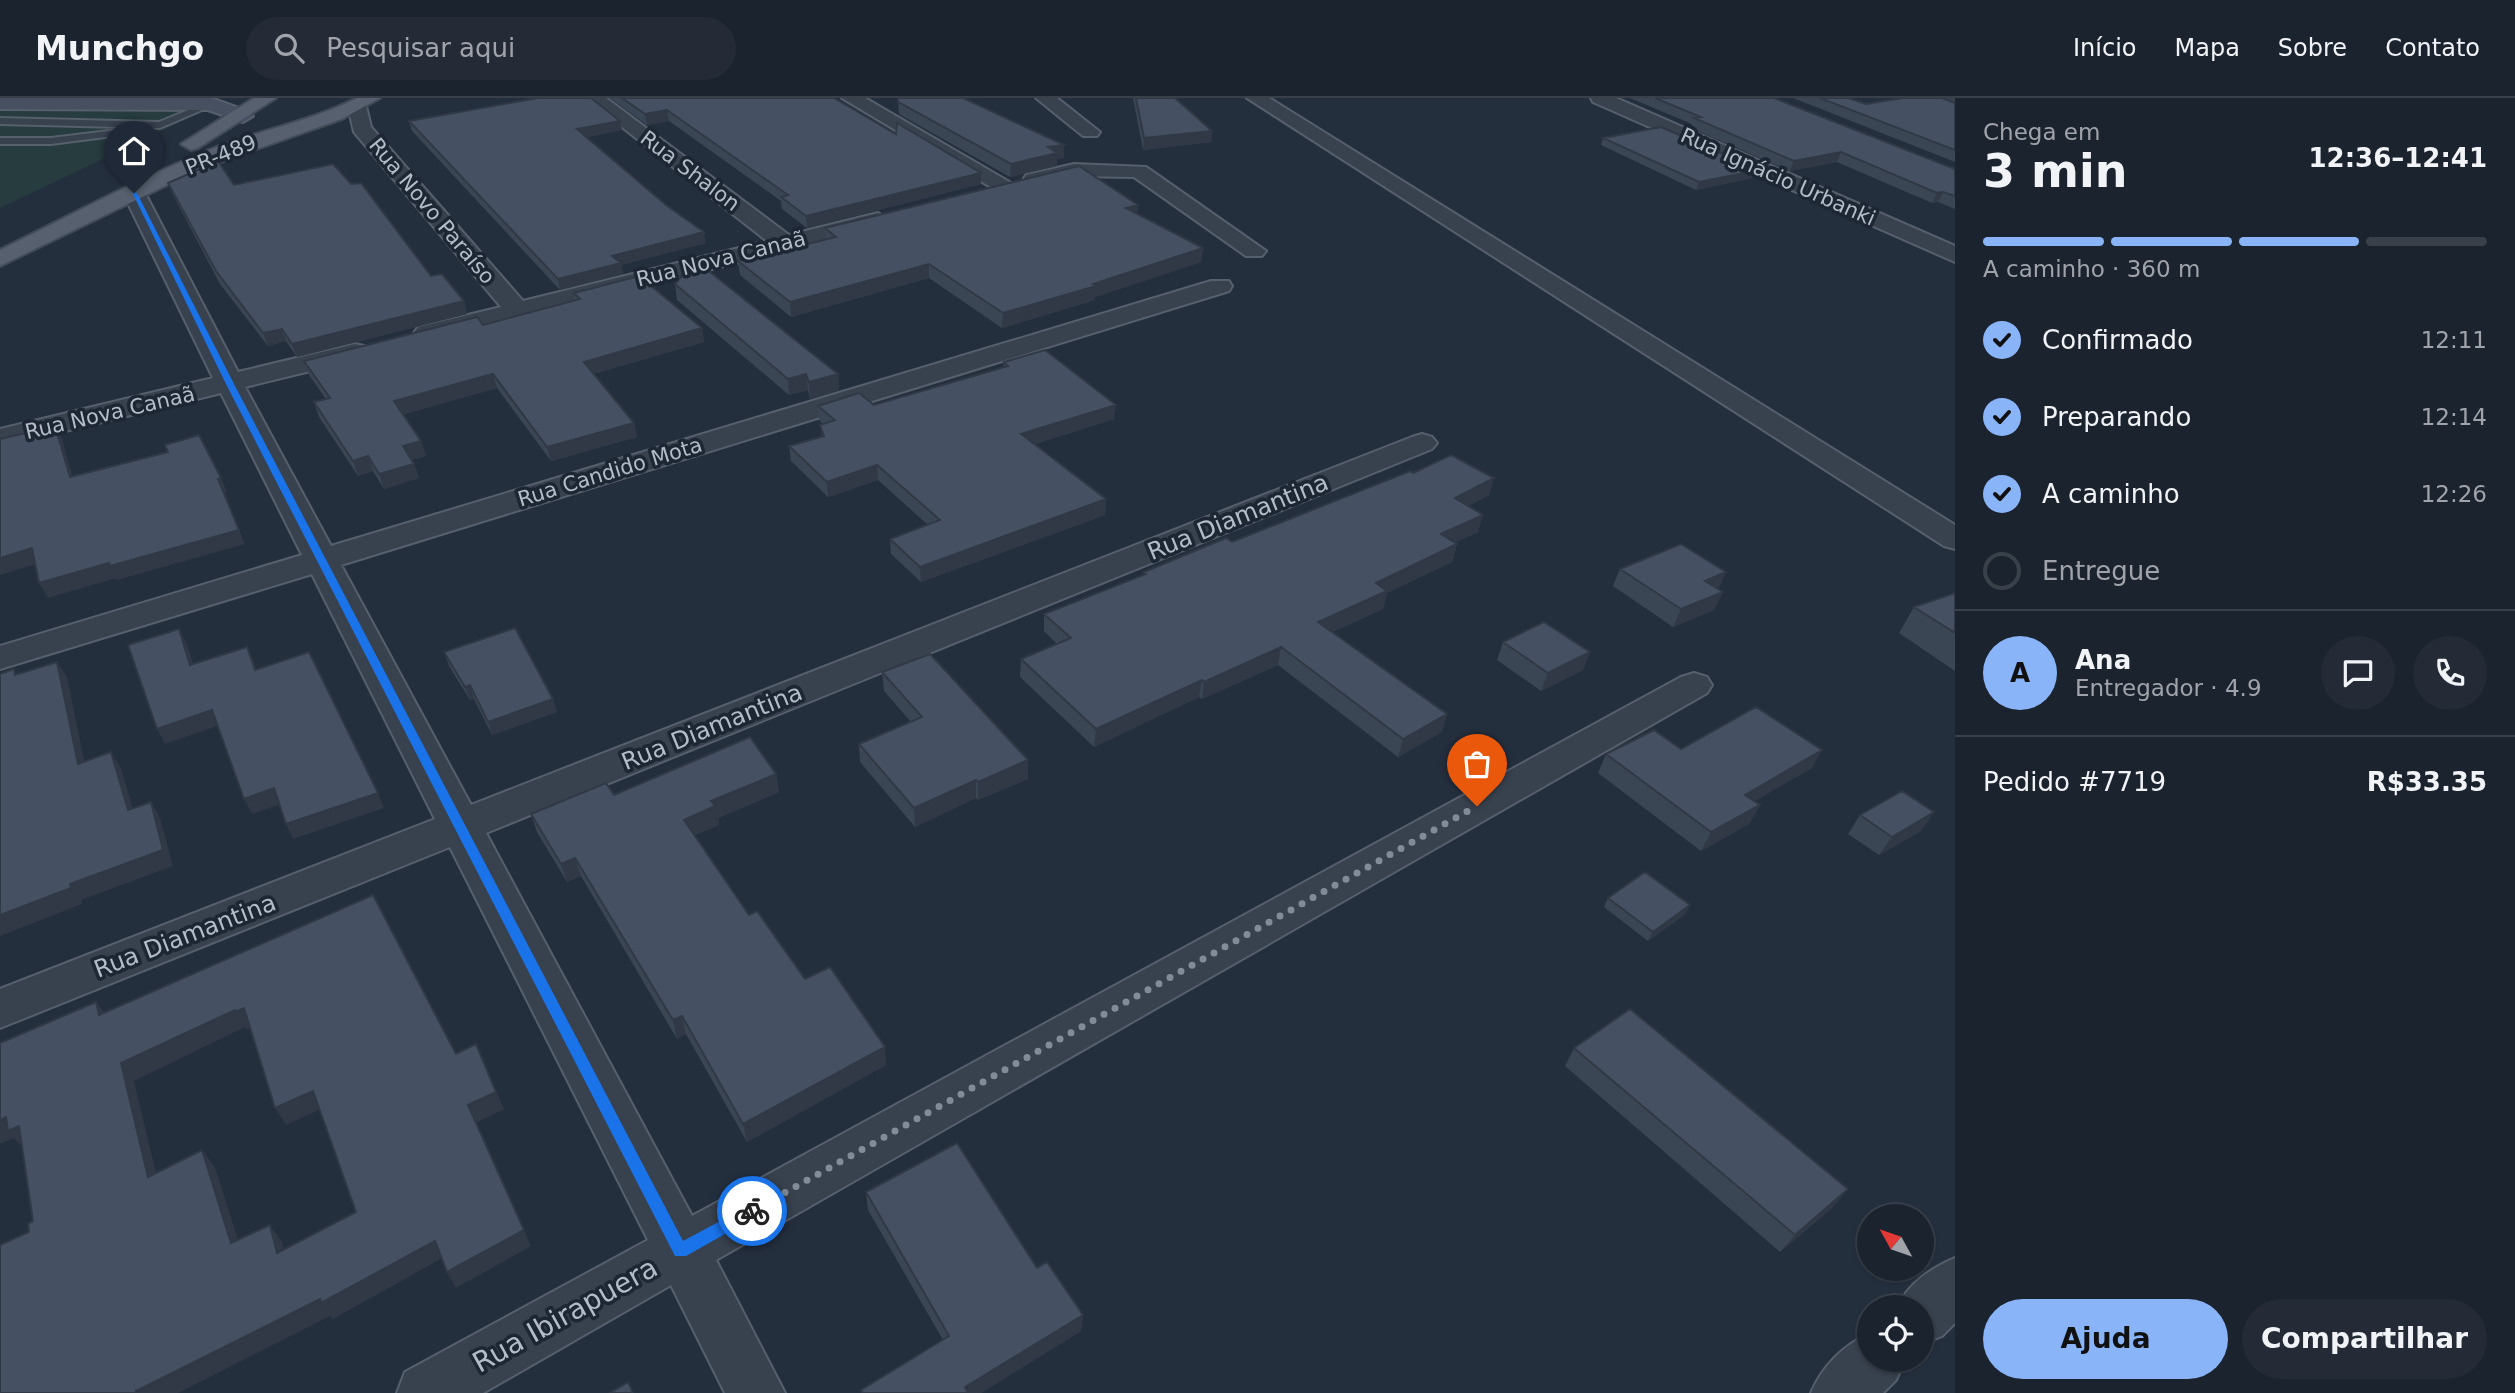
<!DOCTYPE html>
<html lang="pt">
<meta charset="utf-8">
<style>
body{margin:0;font-family:"DejaVu Sans",sans-serif;background:#242b36;color:#f1f3f6;height:100vh;display:flex;flex-direction:column;font-size:26px;white-space:nowrap}
*{box-sizing:border-box;margin:0}
p{font-size:23px;color:#a0a4aa}
.icon{flex:none;width:38px;height:38px;fill:none;stroke:currentColor;stroke-width:2;stroke-linecap:round;stroke-linejoin:round}
.map{position:relative;flex:1;overflow:hidden}
.sheet{display:flex;flex-direction:column;background:#1b232e;width:560px}
.sheet>*{flex:none}
.needle{width:46px;rotate:310deg}
.controls{position:absolute;left:1857px;top:1106px;display:grid;gap:14px}
.controls a{display:grid;place-items:center;width:77px;height:77px;border-radius:50%;background:#1b232e;box-shadow:0 2px 5px #0004,0 0 0 2px #39404a;font-size:35px}
.pin{position:absolute;display:grid;place-items:center;width:60px;height:60px;color:#fff;margin:-72px -30px;border-radius:50% 50% 50% 0;rotate:-45deg;box-shadow:0 0 7px #0007}
.pin .icon{rotate:45deg}
.courier{position:absolute;display:grid;place-items:center;width:70px;height:70px;margin:-35px;border:5px solid #1a73e8;border-radius:50%;background:#fff;color:#222;box-shadow:0 2px 9px #0007}
.summary em{font-style:normal;font-weight:700}
.summary div{display:flex;flex-direction:column-reverse}
.summary{display:flex;align-items:center;justify-content:space-between;height:119px;padding:0 28px}
h1{font-size:46px;font-weight:700;line-height:52px}
.bar{display:grid;grid-template-columns:repeat(4,1fr);gap:10px 7px;align-content:center;height:84px;padding:0 28px}
.bar i{height:9px;border-radius:5px;background:#39404a}
.bar .on{background:#8ab4f8}
.bar p{grid-column:span 4}
.line{display:flex;align-items:center;gap:18px;padding:0 28px;border-top:2px solid #39404a}
.line div{flex:1}
.round{display:grid;place-items:center;flex:none;width:74px;height:74px;border-radius:37px;background:#242b36}
ol{padding:0 28px;list-style:none}
li{display:flex;align-items:center;gap:21px;height:77px}
li p{margin-inline-start:auto}
li .icon{padding:7px;border-radius:50%;background:#8ab4f8;color:#111;stroke-width:4}
li:last-child{color:#a0a4aa}
li i{width:38px;height:38px;border:4px solid #39404a;border-radius:50%}
.primary-button{display:flex;gap:14px;margin-top:auto;padding:14px 28px}
.primary-button a{flex:1;height:80px;border-radius:42px;background:#8ab4f8;color:#111;font-size:28px;font-weight:700;line-height:80px;text-align:center}
.primary-button a+a{background:#242b36;color:#f1f3f6}
header{display:flex;align-items:center;gap:42px;box-sizing:border-box;height:98px;padding:0 35px;background:#1b232e;border-bottom:2px solid #39404a}
header strong{font-size:33px}
nav{display:flex;gap:38px;margin-inline-start:auto;font-size:24px}
.search{width:490px;height:63px;background:#242b36;display:flex;align-items:center;gap:18px;box-sizing:border-box;padding:0 24px;border-radius:38px;color:#a0a4aa;font-size:26px}
main{display:flex;flex:1;min-height:0}
.map>svg:first-child{display:block}
.green{fill:#263c3f}
.lines{fill:none;stroke-linecap:round;stroke-linejoin:round}
.lane-casing{stroke:#565f6c;stroke-width:4}
.street-casing{stroke:#565f6c;stroke-width:4}
.secondary-casing{stroke:#565f6c;stroke-width:4}
.primary-casing{stroke:#414a57;stroke-width:4}
.lane{fill:#38414e;fill-rule:evenodd}
.street{fill:#38414e;fill-rule:evenodd}
.secondary{fill:#465061;fill-rule:evenodd}
.primary{fill:#56606e;fill-rule:evenodd}
.wall{fill:#3b4654}
.shaded-wall{fill:#303945}
.building{fill:#455162;stroke:#303945;stroke-width:2;fill-rule:evenodd}
.route{fill:#1a73e8}
.done{stroke:#828b98;stroke-width:7;stroke-dasharray:0 12.6}
.labels{text-anchor:middle;dominant-baseline:central;stroke-width:7;stroke-linejoin:round;paint-order:stroke}
.far-street-label{font-size:21px;fill:#b4bcc9;stroke:#1d2633}
.street-label{font-size:24px;fill:#b4bcc9;stroke:#1d2633}
.near-street-label{font-size:28px;fill:#b4bcc9;stroke:#1d2633}
</style>
<header>
<strong>Munchgo</strong>
<div class="search"><svg class="icon" aria-label="search" viewBox="0 0 24 24"><circle cx="10" cy="10" r="6"/><path d="M15 15l6 6"/></svg>Pesquisar aqui</div>
<nav><a>Início</a><a>Mapa</a><a>Sobre</a><a>Contato</a></nav>
</header>
<main>
<div class="map">
<svg width="1955" height="1295" viewBox="0 0 1955 1295">
<rect width="100%" height="100%" fill="#242f3e"/>
<path class="green" d="M0,12h172l27,3 -199,95z"/>
<g class="lines">
<g class="lane-casing">
<path id="lane" d="M208,4l8,2 -56,24 -160,-4v-6l159,4z
M117,32l4,5 -70,9h-51v-6h51z"/>
</g>
<g class="street-casing">
<path id="street" d="M585,0h21l183,137 89,-22 11,7 -3,5 -450,114h-18l-4,-6 4,-6 83,-20 -147,-175 -6,-26 3,-4h14l6,25 152,174 244,-60z
M842,0h23l153,89 -11,6 -8,-1z
M1036,0h21l43,34 -3,4h-14z
M1247,0h22l686,427v24l-11,-3z
M1591,0h25l339,148v16l-362,-160z
M1941,0h14v8z
M1074,66l72,3 120,84 -4,5h-16l-112,-79 -60,-1 -40,10 -11,-6 3,-5z
M134,88l11,7 93,179 117,-28 9,2 4,6 -4,6 -119,29 86,159 880,-265h18l3,5 -3,5 -888,274 130,240 941,-368 10,-3 10,3 5,6 -5,6 -946,384 206,383 989,-539 13,-4 13,4 5,8 -5,8 -991,567 69,133h-60l-54,-108 -188,108h-86l8,-21 243,-132 -198,-393 -450,181v-39l435,-170 -123,-245 -312,95v-23l302,-91 -81,-162 -221,54v-18l213,-51 -90,-185z
M1955,1160v65l-13,13 -20,8v-37h-24c9,-23 35,-40 57,-49z
M1869,1236v26h36l-9,20 -13,13h-72c11,-26 32,-48 58,-59z"/>
</g>
<g class="secondary-casing">
<path id="secondary" d="M0,0h211l39,14 3,4 -10,6 -35,-12 -208,-1z"/>
</g>
<g class="primary-casing">
<path id="primary" d="M254,0h22l-78,50 -7,2 -10,-6z
M357,0h23l-38,21 -142,50 -200,97v-16c71,-35 141,-73 214,-102 47,-18 97,-27 143,-50z"/>
</g>
<use href="#lane" class="lane"/>
<use href="#street" class="street"/>
<use href="#secondary" class="secondary"/>
<use href="#primary" class="primary"/>
</g>
<path class="wall" d="M610,0h224l147,86 -174,44 -25,-19 -1,-8 -112,-80 -22,4z
M898,0l166,60 -7,1v7l-47,11 -111,-63z
M1133,0h42l37,33 -1,11 -68,8z
M1630,0h144l181,71v40l-17,-7 -6,1 -95,-41 -47,9 -99,-43 1,-4z
M1793,0h55l18,6 89,-1v59z
M409,23l213,9 -36,7 120,106 -85,22 2,9 -63,16 -148,-159z
M1603,40l157,32 -3,7 -61,13 -95,-45z
M168,85l66,2 197,91 33,25 3,13 -170,43 -11,-16 -18,5 -48,-62 -47,-89z
M1137,116l66,34 -2,14 -106,35v3l-93,28 -73,-50 -138,39 -51,-42 -2,-14 88,-22 -1,-11z
M675,186l163,90 1,16 -29,9 -2,-9 -19,5 -112,-95z
M574,195l128,35 2,14 -111,32 41,49 3,14 -86,24 -54,-73 -94,26 18,27 5,15 -15,4 3,4 5,14 -35,11 -11,-18 -15,5 -39,-59 -5,-15 12,-3 -17,-24 -5,-14 179,-36 92,-24z
M1004,264l110,57 -79,25 71,55 -1,16 -184,67 -30,-28 -1,-15 38,-14 -50,-45 -50,17 -37,-36 -2,-15 33,-9 -2,-12 3,-1 -4,-4 -1,-14 56,-1 129,-38z
M1413,375l81,5 -5,17 -21,11 10,26 -24,11 3,1 -5,18 -65,31 -4,16 -51,23 115,82 -5,18 -44,25 -120,-92 -76,34 -3,-2 -105,50 -74,-70 1,-18 36,-15 -13,-13v-17l99,-39 1,-3 88,-30z
M1620,471l106,3 -8,17 -4,21 -41,17 -60,-41z
M1955,495v78l-56,-38 15,-26z
M1503,544l87,10 -7,18 -42,21 -44,-31z
M444,554l113,60 -65,23 -18,-36 -4,1 -21,-34z
M882,574l146,88v19l-50,21 -2,-2 -61,29 -55,-65 -1,-18 52,-22 -27,-31z
M1681,651l131,19 -58,33 6,4 -11,19 -48,27 -103,-78 8,-19z
M776,676l3,18 -61,26 1,7 -24,10 54,80 56,64 81,86 -139,77 -61,-108 -9,5 -96,-163 -14,6 -30,-50 -6,-18 83,-19z
M1934,714l-13,19 -42,24 -31,-21 12,-19z
M1608,800l82,7 -6,10 -36,26 -44,-34z
M1574,950l259,159 -53,45 -215,-186z
M866,1094l171,76 46,47 -2,16 -100,62h-119l-1,-3 82,-50 -75,-130z"/>
<path class="shaded-wall" d="M667,12l2,11 -22,4 -2,-11z
M620,23l2,9 -43,9 -2,-10z
M1212,33l-1,11 -68,8 1,-12z
M1064,47v13l-7,1v7l-47,11 1,-13 37,-17z
M1841,54l-4,10 -47,9 4,-10z
M1760,72l-3,7 -61,13 3,-8z
M981,75v11l-174,44 -1,-12z
M1943,94l-5,10 -6,1 5,-10z
M1138,107l-1,14 -11,-11z
M704,134l2,11 -85,22 2,9 -63,16 -2,-11 54,-23z
M1203,150l-2,14 -106,35v3l-93,28 1,-15z
M929,166v14l-138,39 -1,-15z
M464,203l3,13 -170,43 -5,-13z
M702,230l2,14 -117,34 -3,-14z
M282,231l4,12 -18,5 -5,-13z
M493,276l4,14 -98,28 -5,-15z
M806,276l2,16 -19,5 -1,-16z
M838,276l1,16 -29,9 -1,-17z
M1116,307l-2,14 -93,29v-14z
M634,325l3,14 -86,24 -4,-14z
M55,328l7,13 15,53 -7,-15z
M421,343l5,15 -19,5 -4,-15z
M368,358l5,15 -15,5 -5,-15z
M414,366l5,14 -35,11 -5,-15z
M877,367l1,15 -50,17 -1,-15z
M221,380l6,14 -3,1 21,51 -128,36 -1,-2 -68,20 -9,-15z
M1494,380l-5,17 -39,20 5,-17z
M1106,401l-1,16 -184,67 -1,-15z
M1483,417l-5,17 -42,19 5,-17z
M1457,446l-5,18 -65,31 -4,16 -68,30 3,-17 58,-39z
M32,450l8,15 -40,12v-17z
M1726,474l-8,18 -13,-9z
M1723,494l-9,18 -41,17 8,-18z
M179,531l8,15 11,36 -8,-15z
M247,549l7,15 8,23 -7,-15z
M1281,549l-3,18 -76,34 2,-17z
M1590,554l-7,18 -42,21 7,-18z
M57,564l10,15 21,102 -10,-15z
M1202,582l-3,17 -105,50 2,-18z
M470,587l4,14 -4,1 -5,-13z
M553,601l4,13 -65,23 -4,-13z
M212,612l8,15 -55,19 -8,-15z
M1447,616l-5,18 -44,25 5,-18z
M1822,652l-10,18 -78,45 11,-18z
M111,654l10,16 17,58 -10,-16z
M1028,662v19l-50,21v-18z
M776,676l3,18 -61,26 1,7 -31,13 -4,-18 27,-19z
M976,682v18l-61,29 -1,-19z
M274,690l7,16 -29,10 -8,-15z
M378,695l6,15 -91,31 -7,-15z
M151,704l9,16 13,48 -92,34 1,4 -82,32v-21z
M1760,707l-11,19 -48,27 10,-19z
M1934,714l-13,19 -42,24 13,-18z
M575,760l6,18 -14,6 -6,-18z
M1690,807l-6,10 -36,26 5,-9z
M96,904l13,17 -10,-4z
M244,910l11,18 -8,4 -2,-3 -111,54 27,113 -13,-17 -27,-114 114,-53z
M682,918l4,18 -9,5 -4,-19z
M476,946l28,65 -28,14 55,123 -75,42 -9,-16 21,-167z
M885,949l1,18 -139,77 -4,-18z
M313,993l10,17 -37,17 -11,-17z
M6,1019l13,9 4,22 -9,-10 -14,6v-24z
M202,1052l13,17 29,92 -13,-16z
M1848,1091l-15,18 -53,45 15,-17z
M270,1127l12,17 7,28 -12,-17z
M435,1143l9,16 -111,62 -3,-3 -152,77h-41l-1,-2z
M1083,1217l-2,16 -100,62h-16v-6z"/>
<path class="building" d="M538,0h53l29,23 -43,8 89,76 38,27 -92,24 9,7 -63,16 -149,-158z
M622,0h212l62,36 1,-11 84,50 -175,43 -25,-19 7,-2 -121,-85 -22,4z
M898,0h65l101,47 -16,2 9,6 -46,11 -113,-62z
M1136,0h39l37,33 -68,7z
M1655,0h119l181,71v27l-12,-4 -6,1 -96,-41 -47,9 -100,-43 7,-1z
M1820,0h28l18,6 37,-6h39l13,5v47z
M1661,29l99,43 -61,12 -96,-44z
M218,63l16,24 99,-21 18,20 10,-1 70,93 11,-2 22,27 -172,43 -10,-15 -19,4 -47,-62 -48,-88z
M1079,68l59,39 -12,3 77,40 -110,36 3,2 -93,27 -74,-49 -139,38 -52,-41 98,-24 -11,-9z
M695,162l143,114 -29,8 -3,-8 -18,5 -113,-95z
M639,178l63,52 -118,34 50,61 -87,24 -54,-73 -99,27 27,40 -18,5 11,18 -35,10 -11,-18 -15,5 -39,-59 16,-4 -26,-37 173,-44 6,8 97,-26 -6,-6z
M1045,252l71,55 -95,29 85,65 -186,68 -30,-28 50,-19 -63,-55 -50,17 -38,-36 35,-10 -4,-11 15,-5 -17,-14 41,-13 15,12 134,-39 -4,-4z
M55,328l15,51 98,-25 -3,-7 34,-10 22,43 -3,1 21,51 -129,36 -1,-3 -70,20 -7,-35 -32,10v-119z
M1451,357l43,23 -39,20 28,17 -42,19 16,10 -81,39 11,8 -69,31 129,92 -44,25 -122,-92 -77,35 -2,-2 -106,49 -75,-70 50,-21 -27,-24 102,-40 -2,-2 82,-34 6,4 178,-71 3,2z
M1681,446l45,28 -21,9 18,11 -42,17 -61,-40z
M1955,495v40l-41,-26z
M1544,524l46,30 -42,21 -45,-31z
M515,530l38,71 -65,23 -18,-37 -5,2 -21,-35z
M179,531l11,36 57,-18 8,23 54,-18 69,141 -92,31 -12,-36 -30,11 -32,-89 -55,19 -29,-84z
M930,556l98,106 -50,22 -2,-2 -62,28 -55,-64 63,-27 -40,-45z
M57,564l21,102 33,-12 17,58 23,-8 12,48 -93,34 1,4 -71,27v-241l14,-5 1,6z
M1756,609l66,43 -77,45 15,10 -49,27 -105,-78 48,-24 27,19z
M750,639l26,37 -65,27 4,5 -31,14 65,95 8,-4 48,68 25,-12 55,80 -142,77 -61,-108 -9,4 -98,-162 -14,6 -30,-50 75,-31 8,12z
M1902,693l32,21 -42,25 -32,-22z
M1645,774l45,33 -37,27 -45,-34z
M373,797l83,159 20,-10 20,48 -28,13 56,125 -77,42 -12,-31 -114,62 -1,-4 -184,92 1,2h-137v-148l29,-13 -1,-8 5,-3 -14,-95 -11,5 -2,-14 -6,3v-77l96,-41 3,13zM244,910l31,100 38,-17 43,121 -79,41 -7,-28 -39,18 -29,-93 -54,27 -27,-114 114,-53v2z
M1630,911l218,180 -53,46 -221,-187z
M957,1045l80,125 10,-6 36,53 -118,72 3,6h-105l-2,-3 88,-54 -83,-144z
M628,1284l5,11h-23z"/>
<path class="route" d="M132,94l5,1 97,191 449,857 69,-37 5,2v10l-71,40h-11l-449,-872z"/>
<g class="lines">
<path class="done" d="M752,1113l725,-405"/>
</g>
<g class="labels">
<g class="far-street-label">
<text transform="translate(221 57) rotate(-22)">PR-489</text>
<text transform="translate(690 73) rotate(37)">Rua Shalon</text>
<text transform="translate(1778 79) rotate(24)">Rua Ignácio Urbanki</text>
<text transform="translate(432 113) rotate(50)">Rua Novo Paraíso</text>
<text transform="translate(721 161) rotate(-14)">Rua Nova Canaã</text>
<text transform="translate(110 315) rotate(-13)">Rua Nova Canaã</text>
<text transform="translate(610 374) rotate(-17)">Rua Candido Mota</text>
</g>
<g class="street-label">
<text transform="translate(1238 419) rotate(-22)">Rua Diamantina</text>
<text transform="translate(712 629) rotate(-22)">Rua Diamantina</text>
<text transform="translate(185 838) rotate(-21)">Rua Diamantina</text>
</g>
<g class="near-street-label">
<text transform="translate(565 1217) rotate(-29)">Rua Ibirapuera</text>
</g>
</g>
</svg>
<div class="controls">
<a><svg class="needle" viewBox="-14 -14 28 28"><path d="M0-13l5 13h-10z" fill="#e53935"/><path d="M0 13l5-13h-10z" fill="#a0a4aa"/></svg></a>
<a><svg class="icon" aria-label="locate" viewBox="0 0 24 24"><circle cx="12" cy="12" r="6"/><path d="M12 2v4M12 18v4M2 12h4M18 12h4"/></svg></a>
</div>
<div class="pin" style="left:1477px;top:708px;background:#ea580c"><svg class="icon" aria-label="bag" viewBox="0 0 24 24"><path d="M5 8h14l-1 12H6zM9 8a3 3 0 0 1 6 0"/></svg></div>
<div class="pin" style="left:134px;top:95px;background:#1f2937"><svg class="icon" aria-label="home" viewBox="0 0 24 24"><path d="M3 11l9-7 9 7M6 9v11h12V9"/></svg></div>
<div class="courier" style="left:752px;top:1113px"><svg class="icon" aria-label="bike" viewBox="0 0 24 24"><circle cx="6" cy="16" r="4"/><circle cx="18" cy="16" r="4"/><path d="M6 16l4-8h5l3 8M10 8l3 8H6M13 5h3"/></svg></div>
</div>
<section class="sheet">
<div class="summary"><div><h1>3 min</h1><p>Chega em</p></div><em>12:36–12:41</em></div>
<div class="bar"><i class="on"></i><i class="on"></i><i class="on"></i><i></i><p>A caminho · 360 m</p></div>
<ol>
<li><svg class="icon" aria-label="check" viewBox="0 0 24 24"><path d="M5 12l5 5 9-10"/></svg>Confirmado<p>12:11</p></li>
<li><svg class="icon" aria-label="check" viewBox="0 0 24 24"><path d="M5 12l5 5 9-10"/></svg>Preparando<p>12:14</p></li>
<li><svg class="icon" aria-label="check" viewBox="0 0 24 24"><path d="M5 12l5 5 9-10"/></svg>A caminho<p>12:26</p></li>
<li><i></i>Entregue</li>
</ol>
<div class="line" style="height:126px"><b class="round" style="background:#8ab4f8;color:#111">A</b><div><b>Ana</b><p>Entregador · 4.9</p></div><a class="round"><svg class="icon" aria-label="chat" viewBox="0 0 24 24"><path d="M4 5h16v11H9l-5 4z"/></svg></a><a class="round"><svg class="icon" aria-label="phone" viewBox="0 0 24 24"><path d="M5 4h4l2 5-3 2q2 4 5 5l2-3 5 2v4C11 20 4 13 5 4z"/></svg></a></div>
<div class="line" style="height:91px"><div>Pedido #7719</div><b>R$33.35</b></div>
<div class="primary-button"><a>Ajuda</a><a>Compartilhar</a></div>
</section>
</main>
